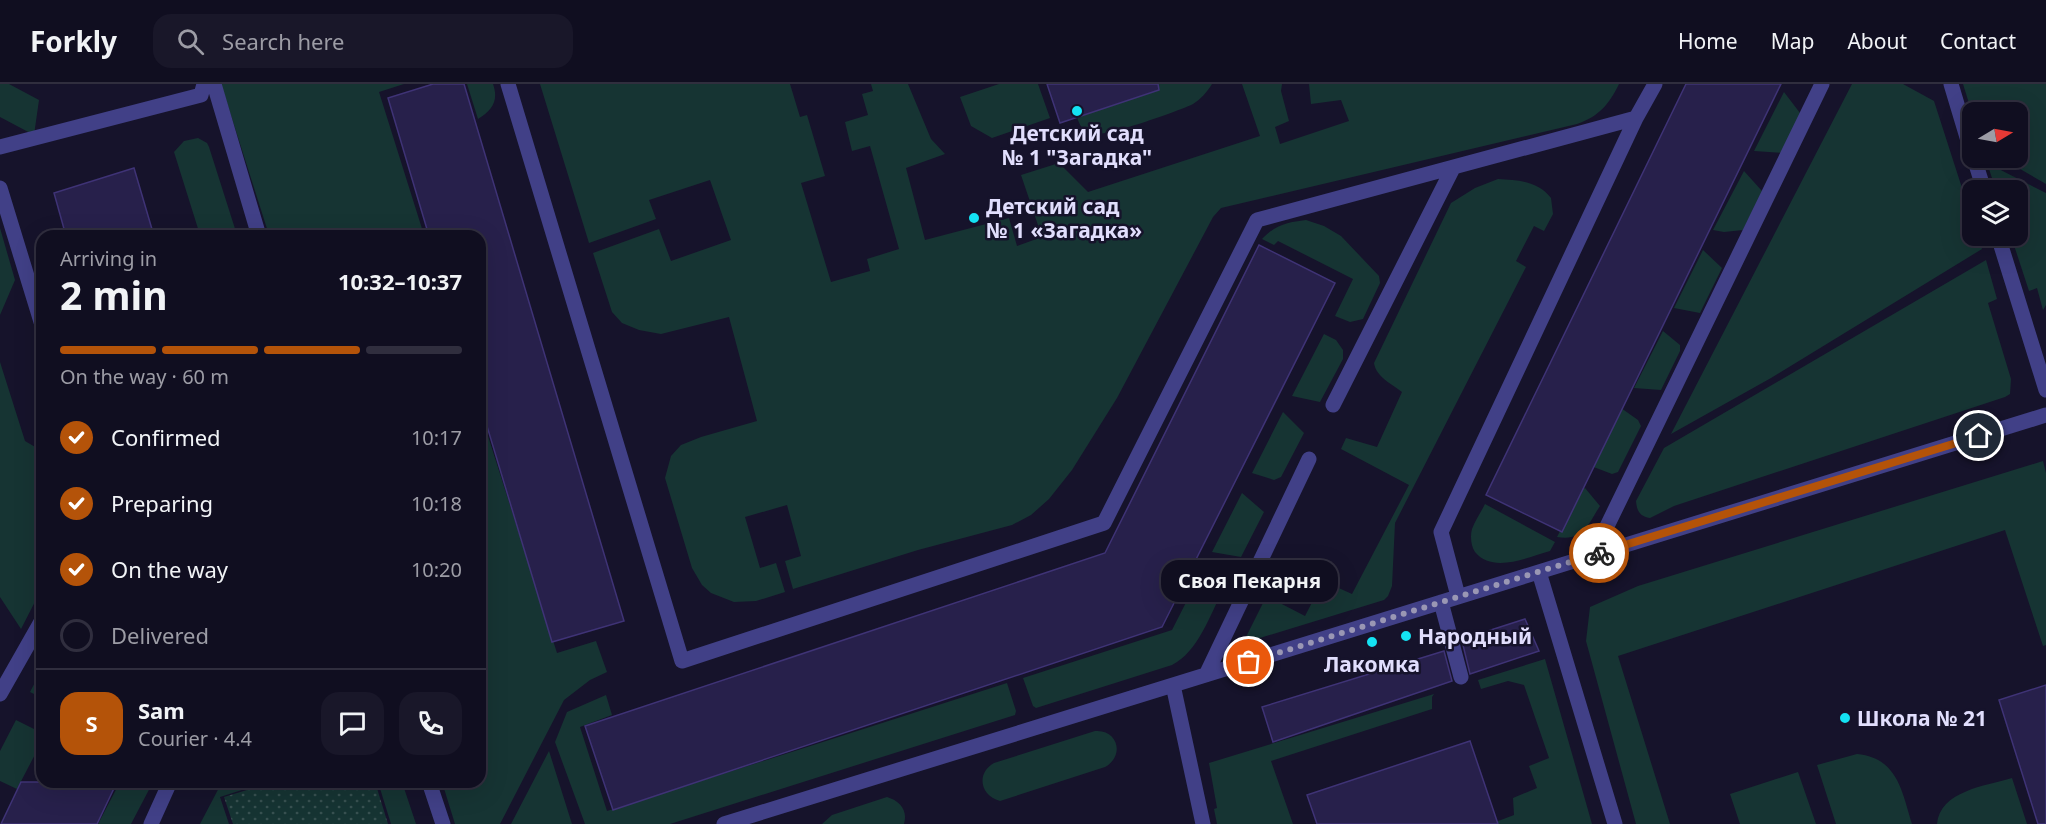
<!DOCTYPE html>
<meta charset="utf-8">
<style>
body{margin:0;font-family:"Noto Sans",sans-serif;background:#191729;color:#f1f3f6;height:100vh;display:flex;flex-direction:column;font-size:22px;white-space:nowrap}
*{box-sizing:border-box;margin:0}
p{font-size:20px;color:#9c9ca5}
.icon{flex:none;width:33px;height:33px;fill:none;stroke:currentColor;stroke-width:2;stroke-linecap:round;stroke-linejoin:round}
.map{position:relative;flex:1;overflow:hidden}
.side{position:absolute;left:36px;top:146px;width:450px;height:558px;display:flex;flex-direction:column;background:#100e20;border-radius:18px;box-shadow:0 6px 24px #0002,0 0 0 2px #302e3e}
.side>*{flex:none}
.needle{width:39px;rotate:80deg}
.tools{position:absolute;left:1962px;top:18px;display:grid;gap:12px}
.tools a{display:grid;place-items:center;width:66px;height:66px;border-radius:12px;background:#100e20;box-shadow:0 6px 24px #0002,0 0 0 2px #302e3e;font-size:30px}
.pin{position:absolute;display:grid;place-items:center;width:51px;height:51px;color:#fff;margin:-26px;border:3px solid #fff;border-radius:50%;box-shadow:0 2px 6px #0007}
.courier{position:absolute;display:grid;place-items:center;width:60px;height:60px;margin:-30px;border:4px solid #b45309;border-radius:50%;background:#fff;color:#222;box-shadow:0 2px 8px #0007}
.bubble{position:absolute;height:42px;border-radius:18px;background:#100e20;box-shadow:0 6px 24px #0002,0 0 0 2px #302e3e;font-size:20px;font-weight:700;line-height:42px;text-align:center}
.head em{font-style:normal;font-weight:700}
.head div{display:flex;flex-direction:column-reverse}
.head{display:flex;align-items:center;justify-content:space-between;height:102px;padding:0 24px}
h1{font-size:39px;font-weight:700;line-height:45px}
.bar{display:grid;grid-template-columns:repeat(4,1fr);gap:9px 6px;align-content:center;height:72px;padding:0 24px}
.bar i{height:8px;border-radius:4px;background:#302e3e}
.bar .on{background:#b45309}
.bar p{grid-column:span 4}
.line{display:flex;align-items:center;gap:15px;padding:0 24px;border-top:2px solid #302e3e}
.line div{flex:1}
.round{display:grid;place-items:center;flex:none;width:63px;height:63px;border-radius:18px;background:#191729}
ol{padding:0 24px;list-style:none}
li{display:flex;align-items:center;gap:18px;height:66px}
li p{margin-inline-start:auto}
li .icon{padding:6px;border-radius:50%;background:#b45309;color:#fff;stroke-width:4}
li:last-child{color:#9c9ca5}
li i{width:33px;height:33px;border:3px solid #302e3e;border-radius:50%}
header{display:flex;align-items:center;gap:36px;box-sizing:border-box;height:84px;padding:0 30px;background:#100e20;border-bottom:2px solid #302e3e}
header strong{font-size:28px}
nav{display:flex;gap:33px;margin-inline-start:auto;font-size:21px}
.search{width:420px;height:54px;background:#191729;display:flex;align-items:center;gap:15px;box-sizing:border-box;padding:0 21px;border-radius:18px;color:#9c9ca5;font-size:22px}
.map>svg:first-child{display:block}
.grass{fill:#163433}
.park{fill:url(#park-dots)}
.building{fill:#27204b;stroke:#3f3376;stroke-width:1.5}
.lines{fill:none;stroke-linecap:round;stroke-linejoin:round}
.service{stroke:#414087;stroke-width:15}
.done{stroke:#9a97b4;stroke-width:6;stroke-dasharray:0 10.8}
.route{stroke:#b45309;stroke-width:8}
.poi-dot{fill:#14e2f3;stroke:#16132b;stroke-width:2}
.labels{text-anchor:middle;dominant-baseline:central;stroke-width:5;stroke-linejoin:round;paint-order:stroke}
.poi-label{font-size:21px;font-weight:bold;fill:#e1defd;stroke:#16132b;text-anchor:start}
</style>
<header>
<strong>Forkly</strong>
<div class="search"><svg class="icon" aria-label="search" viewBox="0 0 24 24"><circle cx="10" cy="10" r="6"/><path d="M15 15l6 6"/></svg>Search here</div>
<nav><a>Home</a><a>Map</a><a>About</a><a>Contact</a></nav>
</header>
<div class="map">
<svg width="2046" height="740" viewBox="0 0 2046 740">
<defs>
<pattern id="park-dots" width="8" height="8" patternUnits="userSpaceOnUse" patternTransform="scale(1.5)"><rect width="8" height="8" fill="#163433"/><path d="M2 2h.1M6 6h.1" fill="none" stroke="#385151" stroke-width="1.8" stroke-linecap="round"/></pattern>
</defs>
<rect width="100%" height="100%" fill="#16132b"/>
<path class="grass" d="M0,0h9l30,16 -5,35 -34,-18z
M221,0h183l-25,8 45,143h-155z
M467,0h26c6,17 -1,26 -15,35z
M540,0h250l10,33 7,-2 18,61 -24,7 30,99 39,-11 -3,-12 32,-10 -29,-103 -18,5 -7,-29 23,-7 -6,-21 11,-3 -2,-7h37l23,55 14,15 -39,14 19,72 84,-22 8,28 25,-9 -21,-62 38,-12 29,29 172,-56 -18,-52h40l-1,7 8,30 -14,6 5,17 69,-23 -8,-21 -30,4 -2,-20h310c-10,20 -19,32 -42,40l-356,84 -8,9 -96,181 -45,72 -23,29 -18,16 -19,10 -94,25 -125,39 -8,-28 16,-5 -14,-51 -42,12 15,51 16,-5 9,29 -29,9 -22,1 -23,-9 -9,-8 -10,-17 -27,-90 6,-22 10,-11 20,-8 56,-16 -28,-104 -68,17 -22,-4 -17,-7 -10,-11 -19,-59 66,-24 12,32 60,-21 -21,-60 -61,20 7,19 -67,24z
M999,0h39l12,34 -58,20 -21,-12 -11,-29z
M1136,0h76c-5,8 -11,15 -19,20 -14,7 -90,34 -102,30 -8,-2 -12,-10 -14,-17z
M1852,0h51l31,17 38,118v17h6l4,13 -211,129 -100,56z
M1963,0h83v100l-45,-26h17v-46l-46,1z
M1784,8l16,21 -16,40 -30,-2z
M198,54l9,5 2,4 28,88h-37l-26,-83 10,-11z
M1987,79l59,30v112l-3,5 -6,-22 -8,3 -18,-55h7v-46h-22z
M1744,87l18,20 -19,39 -19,2 -11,-2z
M1498,95c20,1 40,2 53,19l2,16 -9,17 -10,-5 -18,35 10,6 -131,256 -3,63 -4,10 -4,4 -134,41 -5,-2 26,-52 10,5 -5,9 29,15 15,-29 -11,-6 3,-5 40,18 57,-109 -68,-36 5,-11 31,9 25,-55c-10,-8 -26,-15 -28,-29l77,-160 24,-15z
M1306,136l18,6 17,10 38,40 1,7 -17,36 -13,3 -15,-6 18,-37 -75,-38 -4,4 -12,-6c13,-14 26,-17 44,-19z
M0,144l15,52 -15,35z
M1703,166l19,18 -22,45 -26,-5z
M1986,176l11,39 -9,4 23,76 -1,15 -5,3 -331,109 -24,12c-10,-2 -13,-6 -14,-17l28,-53z
M1663,247l17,14v6l-19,39 -27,-2z
M1324,250l12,6 7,10v9l-23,43 -28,-6z
M0,278l25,79 17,10v137l-21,41 -21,-32z
M1621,324l17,12 3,6 -23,46 -6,2 -21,-8z
M480,327l77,242 39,-12 11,31 -17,8 -26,20 -64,124h-45l-13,-42h38z
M1283,328l21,21 -23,44 -7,3 -22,-7z
M2043,377l3,12v172l-3,1 -38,-116 -387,126 52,168h-34l-50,-183 4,-34 48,-21z
M1585,404l15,18c-13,20 -16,35 -43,31l25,-48z
M1242,409l22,19 -23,45 -29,-5z
M1485,420l70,38 -5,9c-22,6 -57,23 -75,1 -4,-6 -5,-16 -3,-23 3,-8 9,-17 13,-25z
M1202,487l21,19c-13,25 -25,62 -51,75l-136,43 -3,-2 -10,-28 149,-48z
M1545,575l47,165h-124l22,-8 3,7 21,-8 -1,-17 24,-10 -8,-22 20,-8 -25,-73 -16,-4 -27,8 -3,-9z
M42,585v29l-12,-6z
M1007,599l9,28 -1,4 -345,109h-85l-30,-82 12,-30 39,-17 6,20 -32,12 27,84z
M1434,610l-2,3v12l-161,52 22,63h-76l-3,-15 3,-1 -8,-45z
M16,636l26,13v8l-25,48 -17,-8v-30z
M1095,647c23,-2 30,25 10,36l-105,34c-20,-5 -24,-28 -6,-38z
M549,667l23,73h-61z
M1857,670c41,4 45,38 55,70h-76l-19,-59z
M1798,688l18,52h-76l-10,-30z
M2012,694l15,46h-90c3,-33 48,-38 75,-46z
M120,698h33l-22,42h-33z
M222,698h45l-47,15 9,27h-29z
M378,698h24l14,42h-25z
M887,713c13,4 21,13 17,27h-82l10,-9z"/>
<path class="park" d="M273,698h102l13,42h-155l-9,-27z"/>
<path class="building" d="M433,0h31l160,537 -72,21 -72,-239v-167h-51l-41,-138z
M1047,0h111l1,6 -99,33z
M1686,0h95l-219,448 -76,-37z
M134,84l20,68h-88l-12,-43z
M1259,161l76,38 -173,344 -549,183 -28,-84 520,-173z
M1525,535l14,32 -69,23 -7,-29 5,-1 -2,-6z
M1444,567l8,30 -179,61 -11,-35z
M2046,601v139h-8l-39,-124z
M1470,657l28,83h-181l-10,-29z
M21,698h96l-20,42h-96z"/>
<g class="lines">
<path class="service" d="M214,0l45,152
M508,0l174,577 422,-138 153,-303 379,-102
M1951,0l21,70
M0,63l201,-52 3,-11
M1974,74l10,32
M0,104l42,137
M1998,152l48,154
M1333,321l120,-237
M1593,471l229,-471
M1539,488l76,252
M1458,512l-17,-64 195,-414 19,-34
M1441,518l20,75
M1206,591l103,-216
M1173,601l30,139
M0,610l42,-74
M429,698l14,42
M151,740l19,-42
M724,740l1322,-409"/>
</g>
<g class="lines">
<path class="done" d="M1249,578l350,-109"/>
<path class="route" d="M1599,469l380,-117"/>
</g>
<g class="poi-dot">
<circle cx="1077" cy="27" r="6"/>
<circle cx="974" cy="134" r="6"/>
<circle cx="1406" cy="552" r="6"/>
<circle cx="1372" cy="558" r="6"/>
<circle cx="1845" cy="634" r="6"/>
</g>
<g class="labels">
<g class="poi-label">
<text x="1077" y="49" text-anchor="middle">Детский сад<tspan x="1077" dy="24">№ 1 "Загадка"</tspan></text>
<text x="986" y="122">Детский сад<tspan x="986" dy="24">№ 1 «Загадка»</tspan></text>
<text x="1418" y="552">Народный</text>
<text x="1372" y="580" text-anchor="middle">Лакомка</text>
<text x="1857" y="634">Школа № 21</text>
</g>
</g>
</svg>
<div class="tools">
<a><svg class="needle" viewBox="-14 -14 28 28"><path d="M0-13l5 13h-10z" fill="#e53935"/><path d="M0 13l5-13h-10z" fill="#9c9ca5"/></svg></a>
<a><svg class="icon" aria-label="layers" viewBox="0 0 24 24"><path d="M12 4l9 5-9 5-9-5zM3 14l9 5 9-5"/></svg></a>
</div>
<div class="pin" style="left:1249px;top:578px;background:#ea580c"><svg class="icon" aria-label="bag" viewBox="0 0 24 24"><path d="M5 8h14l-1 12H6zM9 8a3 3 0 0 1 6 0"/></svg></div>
<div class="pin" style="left:1979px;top:352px;background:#1f2937"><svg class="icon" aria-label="home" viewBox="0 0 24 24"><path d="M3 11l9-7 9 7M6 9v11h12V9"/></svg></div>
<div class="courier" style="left:1599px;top:469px"><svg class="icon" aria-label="bike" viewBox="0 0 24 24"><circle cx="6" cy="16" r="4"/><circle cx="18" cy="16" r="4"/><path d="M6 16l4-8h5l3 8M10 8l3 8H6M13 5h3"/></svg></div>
<div class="bubble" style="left:1161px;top:476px;width:177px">Своя Пекарня</div>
<section class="side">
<div class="head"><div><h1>2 min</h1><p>Arriving in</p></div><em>10:32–10:37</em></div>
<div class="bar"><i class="on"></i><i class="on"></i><i class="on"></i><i></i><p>On the way · 60 m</p></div>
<ol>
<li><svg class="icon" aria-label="check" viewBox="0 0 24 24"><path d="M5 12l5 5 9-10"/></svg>Confirmed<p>10:17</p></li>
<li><svg class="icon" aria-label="check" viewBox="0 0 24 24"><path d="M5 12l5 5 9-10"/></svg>Preparing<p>10:18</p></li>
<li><svg class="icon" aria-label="check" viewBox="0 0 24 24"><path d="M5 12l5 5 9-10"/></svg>On the way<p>10:20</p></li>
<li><i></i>Delivered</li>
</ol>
<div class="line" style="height:108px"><b class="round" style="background:#b45309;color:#fff">S</b><div><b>Sam</b><p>Courier · 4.4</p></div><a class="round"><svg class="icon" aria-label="chat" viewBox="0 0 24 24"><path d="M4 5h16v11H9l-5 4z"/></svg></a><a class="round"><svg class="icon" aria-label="phone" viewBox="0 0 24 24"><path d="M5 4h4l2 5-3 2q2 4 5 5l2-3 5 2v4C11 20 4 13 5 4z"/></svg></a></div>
</section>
</div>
